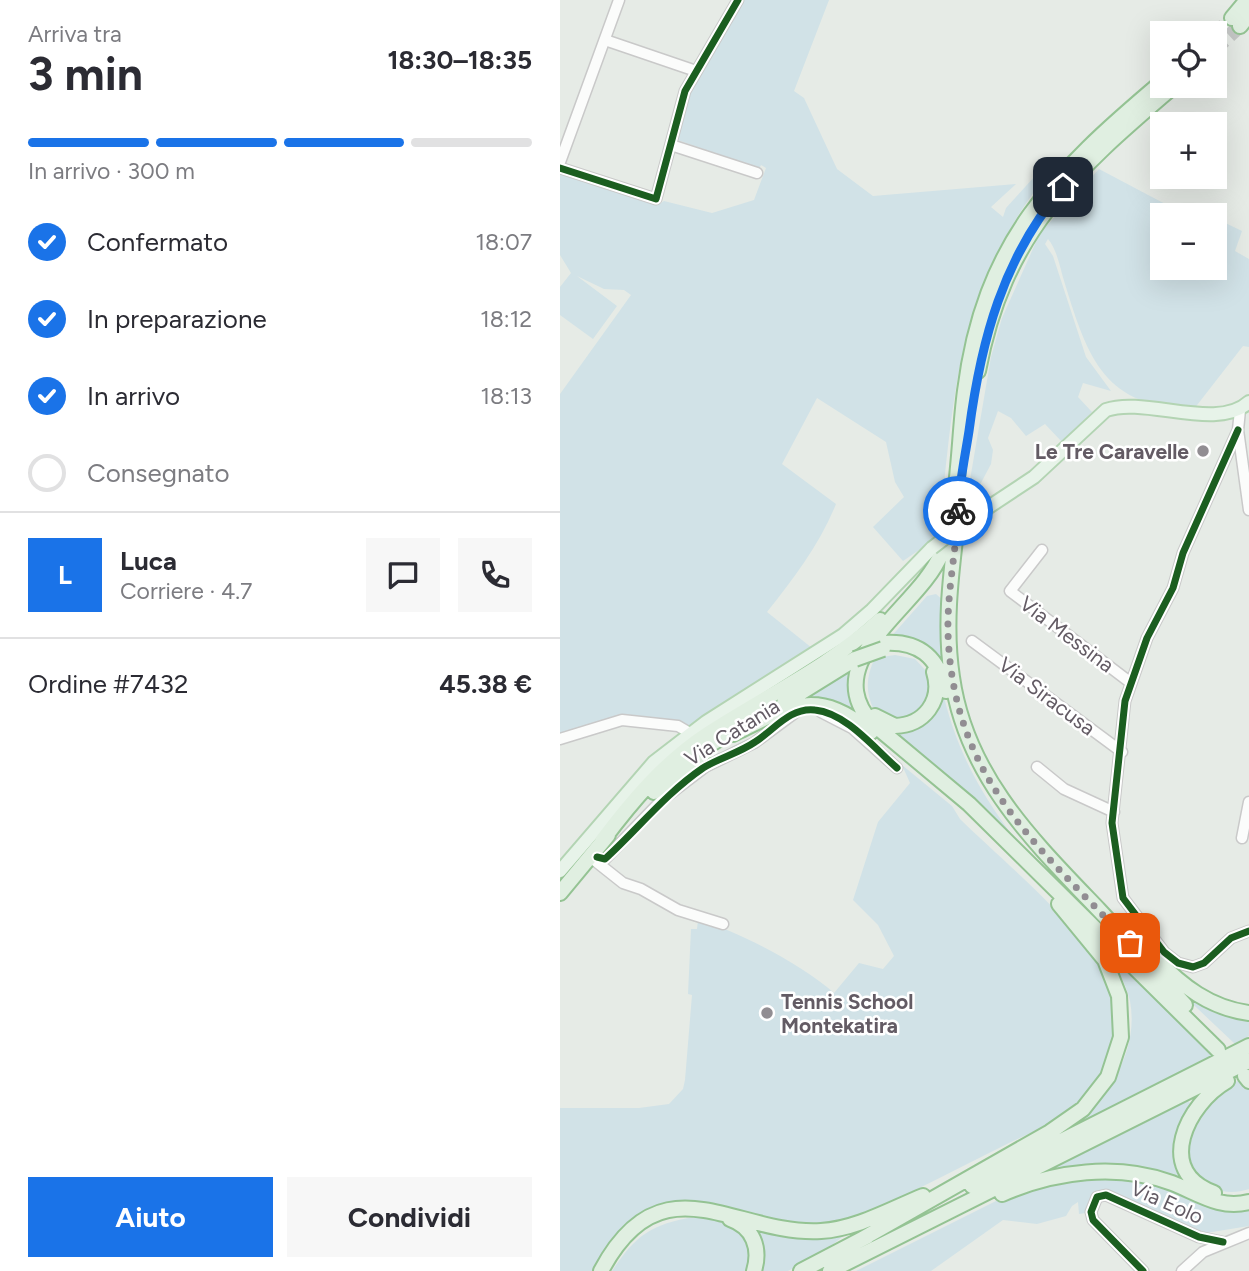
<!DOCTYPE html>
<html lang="it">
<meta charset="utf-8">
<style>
body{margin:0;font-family:Figtree,sans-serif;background:#f7f7f7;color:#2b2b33;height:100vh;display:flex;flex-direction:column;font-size:26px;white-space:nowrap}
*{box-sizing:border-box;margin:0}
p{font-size:23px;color:#7c7c81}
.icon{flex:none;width:38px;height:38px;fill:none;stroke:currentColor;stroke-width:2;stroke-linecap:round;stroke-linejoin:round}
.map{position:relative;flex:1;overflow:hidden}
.details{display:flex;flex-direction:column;background:#fff;width:560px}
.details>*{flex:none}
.controls{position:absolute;left:590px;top:21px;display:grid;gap:14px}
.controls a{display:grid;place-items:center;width:77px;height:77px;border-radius:0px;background:#fff;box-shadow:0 7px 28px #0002;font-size:35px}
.pin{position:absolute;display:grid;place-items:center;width:60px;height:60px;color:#fff;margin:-30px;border-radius:14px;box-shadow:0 4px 10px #0006}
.courier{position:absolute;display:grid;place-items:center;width:70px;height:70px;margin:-35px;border:5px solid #1a73e8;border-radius:50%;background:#fff;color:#222;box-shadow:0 2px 9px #0007}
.summary em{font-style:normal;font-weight:700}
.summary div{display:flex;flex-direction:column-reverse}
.summary{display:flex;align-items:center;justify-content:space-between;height:119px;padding:0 28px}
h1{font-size:46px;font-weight:700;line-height:52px}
.bar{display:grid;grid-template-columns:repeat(4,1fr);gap:10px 7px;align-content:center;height:84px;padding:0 28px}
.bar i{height:9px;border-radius:5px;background:#e1e1e2}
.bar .on{background:#1a73e8}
.bar p{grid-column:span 4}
.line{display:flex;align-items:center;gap:18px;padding:0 28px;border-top:2px solid #e1e1e2}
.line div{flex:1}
.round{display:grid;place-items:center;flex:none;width:74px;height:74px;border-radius:0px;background:#f7f7f7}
ol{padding:0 28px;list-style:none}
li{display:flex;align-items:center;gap:21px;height:77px}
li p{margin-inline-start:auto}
li .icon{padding:7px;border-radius:50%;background:#1a73e8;color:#fff;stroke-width:4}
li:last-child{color:#7c7c81}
li i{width:38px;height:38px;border:4px solid #e1e1e2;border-radius:50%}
.action{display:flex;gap:14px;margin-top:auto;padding:14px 28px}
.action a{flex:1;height:80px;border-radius:0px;background:#1a73e8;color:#fff;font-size:28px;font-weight:700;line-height:80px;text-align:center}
.action a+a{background:#f7f7f7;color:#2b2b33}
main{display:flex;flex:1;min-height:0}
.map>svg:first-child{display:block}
.green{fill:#d1e2e7}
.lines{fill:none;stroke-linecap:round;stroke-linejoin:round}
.highway-tunnel{stroke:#c5c7c6;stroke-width:14;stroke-dasharray:14 7;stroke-linecap:butt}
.minor-casing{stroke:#c9c9c9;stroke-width:13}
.major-casing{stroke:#b3d4b3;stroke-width:16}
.highway-casing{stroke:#94c393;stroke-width:18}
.minor{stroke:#fbfcfb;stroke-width:10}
.major{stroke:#e7f3e9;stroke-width:12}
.highway{stroke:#e0efe1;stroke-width:14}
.major-bridge-casing{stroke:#b3d4b3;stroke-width:16;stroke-linecap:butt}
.highway-bridge-casing{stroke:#94c393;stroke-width:18;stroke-linecap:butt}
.major-bridge{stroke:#e7f3e9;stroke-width:12}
.highway-bridge{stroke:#e0efe1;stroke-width:14}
.cycleway-casing{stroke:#fff;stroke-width:11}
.cycleway{stroke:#1b5e20;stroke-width:7}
.done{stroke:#918d92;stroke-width:7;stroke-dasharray:0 12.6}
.route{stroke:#1a73e8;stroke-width:9}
.poi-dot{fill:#918d92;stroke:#fff;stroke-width:2.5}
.labels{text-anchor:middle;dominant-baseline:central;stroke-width:5;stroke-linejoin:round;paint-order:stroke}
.poi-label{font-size:21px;font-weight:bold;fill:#635b64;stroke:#fff;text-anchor:end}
.street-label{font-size:21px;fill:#635b64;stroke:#fff}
</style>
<main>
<section class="details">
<div class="summary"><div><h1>3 min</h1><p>Arriva tra</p></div><em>18:30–18:35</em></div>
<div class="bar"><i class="on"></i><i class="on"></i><i class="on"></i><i></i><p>In arrivo · 300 m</p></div>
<ol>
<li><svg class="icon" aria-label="check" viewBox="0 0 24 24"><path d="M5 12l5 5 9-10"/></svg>Confermato<p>18:07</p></li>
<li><svg class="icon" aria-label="check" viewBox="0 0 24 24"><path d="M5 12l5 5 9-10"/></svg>In preparazione<p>18:12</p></li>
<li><svg class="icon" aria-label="check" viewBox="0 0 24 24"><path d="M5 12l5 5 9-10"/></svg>In arrivo<p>18:13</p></li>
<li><i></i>Consegnato</li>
</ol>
<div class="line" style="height:126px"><b class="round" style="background:#1a73e8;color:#fff">L</b><div><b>Luca</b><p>Corriere · 4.7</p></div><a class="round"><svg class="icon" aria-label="chat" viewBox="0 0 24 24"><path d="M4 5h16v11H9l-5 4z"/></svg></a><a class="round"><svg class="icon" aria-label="phone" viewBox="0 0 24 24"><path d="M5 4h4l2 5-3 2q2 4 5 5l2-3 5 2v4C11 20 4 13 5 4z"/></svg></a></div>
<div class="line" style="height:91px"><div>Ordine #7432</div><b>45.38 €</b></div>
<div class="action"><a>Aiuto</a><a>Condividi</a></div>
</section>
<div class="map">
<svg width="689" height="1271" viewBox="0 0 689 1271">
<rect width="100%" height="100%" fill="#e6ebe6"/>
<path class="green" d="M182,0h87l-35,91 10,7 33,71 36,27 143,-12 -25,23 12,10 3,-9 29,-32 6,6c-88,119 -86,216 -103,355l-35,24 -30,-34 31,-30 -9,-15 -9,-40 -69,-44 -35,66 54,40c-16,40 -42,74 -69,108l45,36 -124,79 -61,-10 -30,5 -37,15v-343l71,-99 -7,-5 -20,-1 -27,-13 40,30 -24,33 -33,-24v-28l11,-14 -11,-18v-79l1,-3 97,32 6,-4 48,12 42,-13 12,-32 -5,-3 -2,4 -84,-30 13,-46z
M539,169l87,46h-24v53h52l1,-44 2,-5 25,12 -7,20 14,8v88l-6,-1 -49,63c-89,-1 -106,-50 -129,-125 -5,-15 -7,-33 -17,-45l-3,5 8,12 33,101 25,34 -28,-8 -5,14 14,15 -30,30 -17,-18 -19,12 -15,-18 -13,-7 -10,27 5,12 -2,14 -27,51 27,-158 11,-39 38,-85z
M376,594l9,8 1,73 -5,-12 -52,-24 38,-43z
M335,655l20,4 14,15 1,27 -26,21 -30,-12c-9,-18 -8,-34 1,-52z
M293,668v34l12,22 -64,-25z
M381,685c16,71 43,115 88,172l-141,-129 24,-1z
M342,765l50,41 8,13c44,43 108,95 140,146 26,43 19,102 -18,137 -22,20 -53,31 -79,44 -48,24 -95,48 -143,71 -19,7 -44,10 -64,8 -46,-6 -91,-34 -138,-15 -13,6 -49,48 -61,61h-37v-163h79l30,-4 14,-15 2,-9 7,-85 -4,-1 3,-65h6l1,-9c39,10 106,46 136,73l25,-30 24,6 11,-13 -16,-31 -25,-25 25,-78 32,-39z
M540,942l115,113 -140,71c35,-31 64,-76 55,-125 -4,-20 -19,-42 -30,-59z
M619,991l70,28v17l-14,8z
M681,1079l8,11v99c-41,14 -72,-23 -59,-62 6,-21 33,-38 51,-48z
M628,1101l3,3 -12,28 17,57 -25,-12 -134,-1z
M557,1177l39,8 59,22h34v19l-43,7 -101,-43 -13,7 -6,16 -7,1 -1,-12 -6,4 -6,10 -29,8 -34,-4 -72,51h-75l144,-72 57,-18z
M135,1217c41,5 59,8 54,54h-137c24,-36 39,-47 83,-54z
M191,1223l98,8 -19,16 -42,24h-30z"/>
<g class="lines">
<path class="highway-tunnel" d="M654,35l18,-17
M654,50l26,-24"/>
<g class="minor-casing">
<path id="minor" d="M45,40l91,31
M111,145l86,28
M0,162l59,-162
M0,168l96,31 29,-108 53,-91
M680,410l-2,20 11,80
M678,430l-55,123 -10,35 -26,50 -22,63 -13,122 11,75 41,54 14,11 15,4 11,-4 27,-25 18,-7
M482,550l-32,41 121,92
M412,641l150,111
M261,712l31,16 45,40
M0,739l62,-19 56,6 12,7
M477,767l27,22 50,23
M682,838l7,-36
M37,857l8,2 58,-60 42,-32 49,-24 42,-31
M34,860l29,23 18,6 37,21 45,14
M583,1271l-50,-51 -2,-8 6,-15 9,-2 93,42 24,5
M622,1271l21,-19 46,-19"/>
</g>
<g class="major-casing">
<path id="major" d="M403,524l71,-47 72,-67c39,-14 111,22 143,-8
M0,871l94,-109 52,-40 137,-87 29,-25 60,-62"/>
</g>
<g class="highway-casing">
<path id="highway" d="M672,18l15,-18
M680,26l9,-11
M602,82c-109,92 -178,160 -197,309 -7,52 -5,112 -24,163 -21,53 -125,106 -69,169l97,81 249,246
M418,371c26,-138 94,-198 196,-285
M397,523c-6,51 -13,102 -5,154 14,99 81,164 147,233 29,31 57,63 86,95
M322,643c36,-3 56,13 64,48
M224,703l71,-44
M315,716l20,10c29,-1 48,-25 39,-54
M173,734c57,-28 83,-47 138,-2
M134,755l45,-29
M94,792l50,-39
M42,841c30,-40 62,-78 104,-106 58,-38 123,-68 174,-115
M0,893l48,-58
M596,959c26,27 54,49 93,54
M685,1076l4,5
M412,1186l277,-140
M654,1193c-60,-22 -27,-89 13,-112
M442,1194c53,-23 115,-31 170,-11 26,10 48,27 77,19
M170,1219c23,8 31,29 24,52
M302,1239l188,-107 33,-23 25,-32 13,-40 -2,-41 -14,-36 -46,-56
M41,1271c61,-115 134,-35 220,-40 35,-2 70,-22 102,-35
M241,1271l67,-35
M270,1271l419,-210"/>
</g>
<use href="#minor" class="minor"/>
<use href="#major" class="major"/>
<use href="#highway" class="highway"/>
<g class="major-bridge-casing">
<path id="major-bridge" d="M372,548l31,-24"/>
</g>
<g class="highway-bridge-casing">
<path id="highway-bridge" d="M295,659l28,-10"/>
</g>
<use href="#major-bridge" class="major-bridge"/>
<use href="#highway-bridge" class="highway-bridge"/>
<g class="cycleway-casing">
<path id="cycleway" d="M0,168l96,31 29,-108 53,-91
M678,430l-55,123 -10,35 -26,50 -22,63 -13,122 11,75 41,54 14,11 15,4 11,-4 27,-25 18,-7
M37,857l8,2c33,-30 60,-65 98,-91 16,-10 36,-15 52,-26 19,-12 35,-35 60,-32 31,3 59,38 82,58
M583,1271l-50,-51 -2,-8 6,-15 9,-2 93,42 24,5"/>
</g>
<use href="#cycleway" class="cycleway"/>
</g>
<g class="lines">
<path class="done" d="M398,511c-2,41 -11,81 -10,122 5,146 89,212 182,310"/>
<path class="route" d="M398,511c1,-27 7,-54 11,-80 12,-91 34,-173 94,-244"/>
</g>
<g class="poi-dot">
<circle cx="643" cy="451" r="7"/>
<circle cx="207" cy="1013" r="7"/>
</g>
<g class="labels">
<g class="poi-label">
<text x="629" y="451">Le Tre Caravelle</text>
<text x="221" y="1001" text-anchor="start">Tennis School<tspan x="221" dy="24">Montekatira</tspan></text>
</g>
<g class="street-label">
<text transform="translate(507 634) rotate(37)">Via Messina</text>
<text transform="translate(487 696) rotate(37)">Via Siracusa</text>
<text transform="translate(172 732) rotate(-32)">Via Catania</text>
<text transform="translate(607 1202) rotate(24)">Via Eolo</text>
</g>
</g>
</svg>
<div class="controls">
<a><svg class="icon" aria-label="locate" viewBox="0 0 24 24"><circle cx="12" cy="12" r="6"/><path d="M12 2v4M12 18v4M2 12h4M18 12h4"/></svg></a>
<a>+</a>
<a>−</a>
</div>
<div class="pin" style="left:570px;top:943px;background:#ea580c"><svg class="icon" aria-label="bag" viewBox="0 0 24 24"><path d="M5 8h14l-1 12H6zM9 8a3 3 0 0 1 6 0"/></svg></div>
<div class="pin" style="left:503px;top:187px;background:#1f2937"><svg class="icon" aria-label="home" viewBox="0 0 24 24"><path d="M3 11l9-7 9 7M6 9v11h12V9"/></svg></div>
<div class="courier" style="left:398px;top:511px"><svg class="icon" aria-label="bike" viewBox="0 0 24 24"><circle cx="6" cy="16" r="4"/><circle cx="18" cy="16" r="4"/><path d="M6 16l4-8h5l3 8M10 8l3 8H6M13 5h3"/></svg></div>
</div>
</main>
